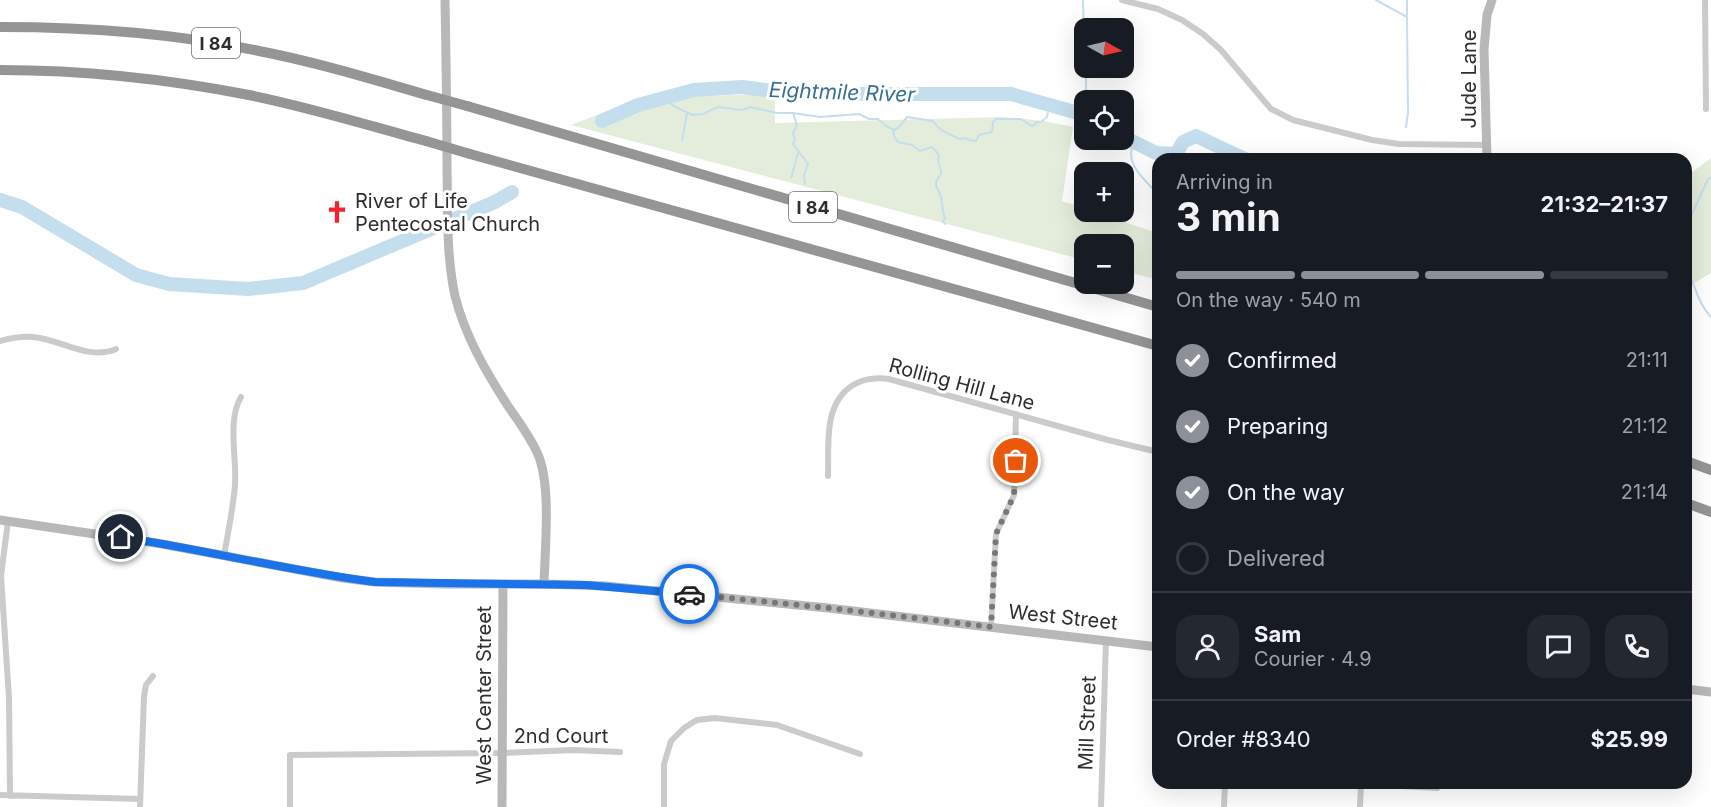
<!DOCTYPE html>
<meta charset="utf-8">
<style>
body{margin:0;font-family:Inter,sans-serif;background:#242831;color:#f1f3f6;height:100vh;display:flex;flex-direction:column;font-size:22px;white-space:nowrap}
*{box-sizing:border-box;margin:0}
p{font-size:20px;color:#9ea1a6}
.icon{flex:none;width:33px;height:33px;fill:none;stroke:currentColor;stroke-width:2;stroke-linecap:round;stroke-linejoin:round}
.map{position:relative;flex:1;overflow:hidden}
.side{position:absolute;left:1152px;top:153px;width:540px;height:636px;display:flex;flex-direction:column;background:#171b24;border-radius:18px;box-shadow:0 6px 24px #0002}
.side>*{flex:none}
.needle{width:39px;rotate:98deg}
.fabs{position:absolute;left:1074px;top:18px;display:grid;gap:12px}
.fabs a{display:grid;place-items:center;width:60px;height:60px;border-radius:12px;background:#171b24;box-shadow:0 6px 24px #0002;font-size:30px}
.pin{position:absolute;display:grid;place-items:center;width:51px;height:51px;color:#fff;margin:-26px;border:3px solid #fff;border-radius:50%;box-shadow:0 2px 6px #0007}
.courier{position:absolute;display:grid;place-items:center;width:60px;height:60px;margin:-30px;border:4px solid #1a73e8;border-radius:50%;background:#fff;color:#222;box-shadow:0 2px 8px #0007}
.head em{font-style:normal;font-weight:700}
.head div{display:flex;flex-direction:column-reverse}
.head{display:flex;align-items:center;justify-content:space-between;height:102px;padding:0 24px}
h1{font-size:39px;font-weight:700;line-height:45px}
.bar{display:grid;grid-template-columns:repeat(4,1fr);gap:9px 6px;align-content:center;height:72px;padding:0 24px}
.bar i{height:8px;border-radius:4px;background:#363941}
.bar .selected{background:#8c9099}
.bar p{grid-column:span 4}
.line{display:flex;align-items:center;gap:15px;padding:0 24px;border-top:2px solid #363941}
.line div{flex:1}
.round{display:grid;place-items:center;flex:none;width:63px;height:63px;border-radius:18px;background:#242831}
ol{padding:0 24px;list-style:none}
li{display:flex;align-items:center;gap:18px;height:66px}
li p{margin-inline-start:auto}
li .icon{padding:6px;border-radius:50%;background:#8c9099;color:#fff;stroke-width:4}
li:last-child{color:#9ea1a6}
li i{width:33px;height:33px;border:3px solid #363941;border-radius:50%}
.map>svg:first-child{display:block}
.green{fill:#e4ecdb}
.lines{fill:none;stroke-linecap:round;stroke-linejoin:round}
.stream{stroke:#c5deee;stroke-width:2}
.river{stroke:#c5deee;stroke-width:14}
.street{stroke:#cbcbcb;stroke-width:6}
.secondary{stroke:#b8b8b8;stroke-width:9}
.highway{stroke:#959595;stroke-width:10}
.highway-bridge{stroke:#959595;stroke-width:10}
.done{stroke:#777;stroke-width:6;stroke-dasharray:0 10.8}
.route{stroke:#1a73e8;stroke-width:8}
.labels{text-anchor:middle;dominant-baseline:central;stroke-width:6;stroke-linejoin:round;paint-order:stroke}
.shield{fill:#fff;stroke:#6d6d6d;stroke-width:1.5}
.shield-label{font-size:18px;font-weight:bold;fill:#2e2e2e}
.street-label{font-size:20px;fill:#2e2e2e;stroke:#fff}
.poi-label{font-size:20px;fill:#2e2e2e;stroke:#fff;text-anchor:start}
.water-label{font-size:21px;font-style:italic;fill:#376f95;stroke:#fff}
</style>
<div class="map">
<svg width="1711" height="807" viewBox="0 0 1711 807">
<rect width="100%" height="100%" fill="#fff"/>
<path class="green" d="M775,94v29l227,-6 42,4 29,6 -11,74 22,7v4h10l64,21v47l-34,-9v-27h-40v16l-513,-135 57,-22 41,-6z
M1711,158v115l-25,15v-111z"/>
<g class="lines">
<path class="stream" d="M1083,0l1,38
M1376,0l31,17 1,96 -2,14
M1407,15v-15
M665,98l9,8 18,9 11,-1 15,-7 24,3 8,-3 27,6h16l27,4 39,-3 10,5h9l8,7 8,4 4,-2 9,-11 26,4c7,11 16,12 26,18l7,-1 3,2 7,1 3,-6 13,-3 1,-10 3,-3h25l9,6 3,1 4,-4h4l6,-5 2,-12
M793,113l4,12 -4,8 2,6 -2,5 15,20 -4,11 1,9
M1078,113l8,-17v-28
M893,129l1,7 4,6 14,3 8,6 12,-4 7,8 -1,7 3,8v4l-5,7v4l5,12 2,14 2,7 -2,3 2,3
M682,140l5,-26
M1134,142c-11,21 10,37 24,52
M791,178l7,-25
M1686,222l5,-6 17,-37 3,-2
M1686,270l2,1c7,15 11,34 23,46"/>
<path class="river" d="M602,121l36,-16 56,-15 48,-3 53,7h216l67,19 6,4
M1124,137l32,16 20,1 7,-12 13,-6 49,23
M0,200l22,7 114,68 33,9 79,5 55,-6 192,-81 17,-10"/>
<path class="street" d="M1122,0l36,9 24,11 21,14 18,16 50,59 22,11 79,20 27,4 88,1
M1705,0l1,109
M0,341c11,-3 22,-5 33,-4 27,2 56,24 83,12
M828,476c1,-32 -5,-72 25,-91 12,-7 23,-8 36,-6l219,61 50,12
M8,521l-7,55 8,122 1,98
M224,556c4,-24 9,-47 11,-71 2,-27 -8,-65 6,-88
M991,627l5,-93 18,-39 2,-81
M1347,783l90,5
M0,795l140,4
M140,807l4,-111 2,-11 7,-9
M290,807v-52l212,-2 71,-3 47,2
M664,807v-43l7,-23 13,-13 13,-8 18,-2 62,7 83,29
M1101,807l5,-167
M1224,807l1,-24
M1360,807l1,-23"/>
<path class="secondary" d="M445,0c1,56 2,112 2,169 1,42 -1,85 8,127 10,40 31,76 53,110 11,16 24,33 31,51 12,32 6,91 5,127
M1487,159l-3,-110 3,-34 5,-15
M0,520l162,24 180,34 33,4 68,2h101l62,2 222,22 330,39
M1686,689l25,3
M502,807l1,-223"/>
<path class="highway" d="M0,27c87,0 174,6 259,24 57,11 112,28 168,44
M0,70c84,0 167,9 249,25 60,12 118,30 177,46
M467,106l691,201
M470,154l688,192
M1686,461l25,9
M1686,503l25,9"/>
<path class="highway-bridge" d="M427,95l40,11
M426,141l44,13"/>
</g>
<g class="lines">
<path class="done" d="M689,594l139,14 163,19 5,-93 18,-39 2,-34"/>
<path class="route" d="M121,537c85,13 169,34 254,45l211,3 103,9"/>
</g>
<defs>
<g id="church-bare" transform="scale(1.8)"><path d="M-1.2-6h2.4v3.5h3.3v2.4h-3.3V6h-2.4V-.1h-3.3v-2.4h3.3Z" fill="#f02531" stroke="#fff" stroke-width="2.5" paint-order="stroke"/></g>
</defs>
<g fill-rule="evenodd">
<use href="#church-bare" x="337" y="212"/>
</g>
<g class="labels">
<g class="shield">
<rect x="192" y="28" width="48" height="30" rx="4.5"/>
<rect x="789" y="192" width="48" height="30" rx="4.5"/>
</g>
<g class="shield-label">
<text x="216" y="43">I 84</text>
<text x="813" y="207">I 84</text>
</g>
<g class="street-label">
<text transform="translate(1469 79) rotate(-90)">Jude Lane</text>
<text transform="translate(962 384) rotate(15)">Rolling Hill Lane</text>
<text transform="translate(1063 617) rotate(6)">West Street</text>
<text transform="translate(484 695) rotate(-90)">West Center Street</text>
<text transform="translate(1087 723) rotate(-88)">Mill Street</text>
<text x="561" y="736">2nd Court</text>
</g>
<g class="poi-label">
<text x="355" y="201">River of Life<tspan x="355" dy="23">Pentecostal Church</tspan></text>
</g>
<g class="water-label">
<text transform="translate(842 92) rotate(2)">Eightmile River</text>
</g>
</g>
</svg>
<div class="fabs">
<a><svg class="needle" viewBox="-14 -14 28 28"><path d="M0-13l5 13h-10z" fill="#e53935"/><path d="M0 13l5-13h-10z" fill="#9ea1a6"/></svg></a>
<a><svg class="icon" aria-label="locate" viewBox="0 0 24 24"><circle cx="12" cy="12" r="6"/><path d="M12 2v4M12 18v4M2 12h4M18 12h4"/></svg></a>
<a>+</a>
<a>−</a>
</div>
<div class="pin" style="left:1016px;top:461px;background:#ea580c"><svg class="icon" aria-label="bag" viewBox="0 0 24 24"><path d="M5 8h14l-1 12H6zM9 8a3 3 0 0 1 6 0"/></svg></div>
<div class="pin" style="left:121px;top:537px;background:#1f2937"><svg class="icon" aria-label="home" viewBox="0 0 24 24"><path d="M3 11l9-7 9 7M6 9v11h12V9"/></svg></div>
<div class="courier" style="left:689px;top:594px"><svg class="icon" aria-label="car" viewBox="0 0 24 24"><path d="M5 17H2v-5l4-1 3-4h7l3 4 3 1v5h-3M9 17h6M6 11h13"/><circle cx="7" cy="17" r="2"/><circle cx="17" cy="17" r="2"/></svg></div>
<section class="side">
<div class="head"><div><h1>3 min</h1><p>Arriving in</p></div><em>21:32–21:37</em></div>
<div class="bar"><i class="selected"></i><i class="selected"></i><i class="selected"></i><i></i><p>On the way · 540 m</p></div>
<ol>
<li><svg class="icon" aria-label="check" viewBox="0 0 24 24"><path d="M5 12l5 5 9-10"/></svg>Confirmed<p>21:11</p></li>
<li><svg class="icon" aria-label="check" viewBox="0 0 24 24"><path d="M5 12l5 5 9-10"/></svg>Preparing<p>21:12</p></li>
<li><svg class="icon" aria-label="check" viewBox="0 0 24 24"><path d="M5 12l5 5 9-10"/></svg>On the way<p>21:14</p></li>
<li><i></i>Delivered</li>
</ol>
<div class="line" style="height:108px"><a class="round"><svg class="icon" aria-label="person" viewBox="0 0 24 24"><circle cx="12" cy="8" r="4"/><path d="M4 21q1-7 8-7t8 7"/></svg></a><div><b>Sam</b><p>Courier · 4.9</p></div><a class="round"><svg class="icon" aria-label="chat" viewBox="0 0 24 24"><path d="M4 5h16v11H9l-5 4z"/></svg></a><a class="round"><svg class="icon" aria-label="phone" viewBox="0 0 24 24"><path d="M5 4h4l2 5-3 2q2 4 5 5l2-3 5 2v4C11 20 4 13 5 4z"/></svg></a></div>
<div class="line" style="height:78px"><div>Order #8340</div><b>$25.99</b></div>
</section>
</div>
